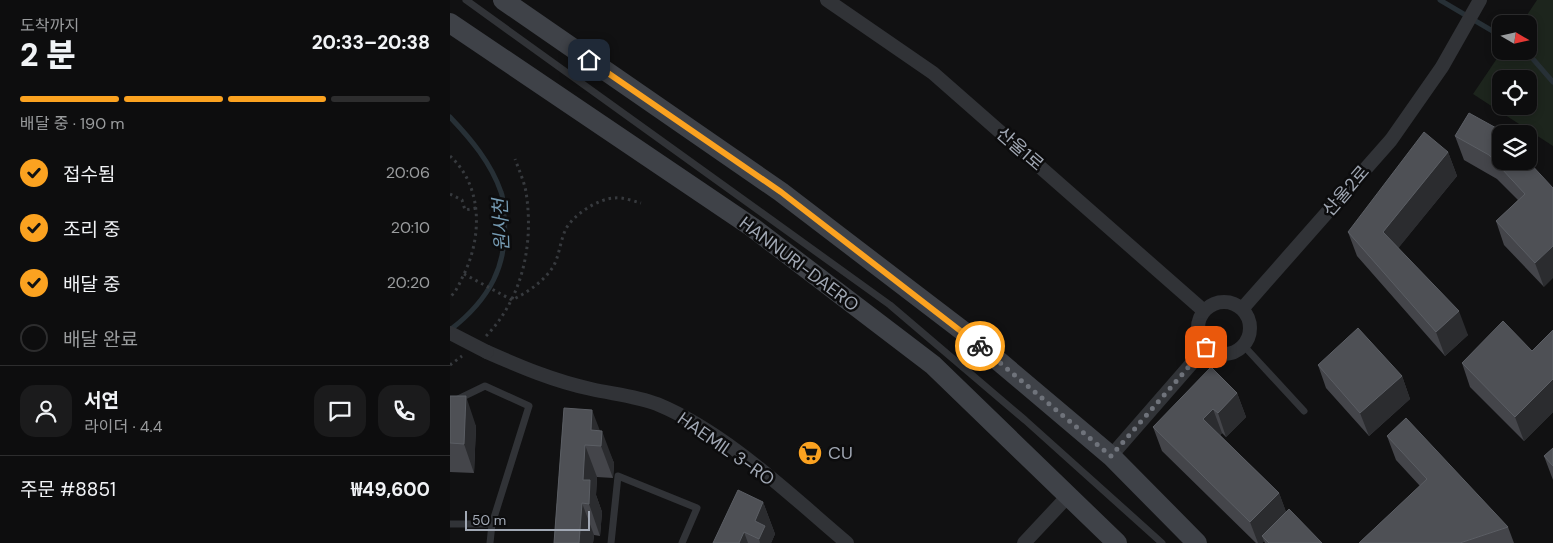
<!DOCTYPE html>
<html lang="ko">
<meta charset="utf-8">
<style>
body{margin:0;font-family:"DM Sans","Noto Sans KR",sans-serif;background:#1b1b1c;color:#f1f3f6;height:100vh;display:flex;flex-direction:column;font-size:19px;white-space:nowrap}
*{box-sizing:border-box;margin:0}
p{font-size:16px;color:#9a9c9e}
.icon{flex:none;width:28px;height:28px;fill:none;stroke:currentColor;stroke-width:2;stroke-linecap:round;stroke-linejoin:round}
.map{position:relative;flex:1;overflow:hidden}
.drawer{display:flex;flex-direction:column;background:#0d0d0e;width:450px}
.drawer>*{flex:none}
.needle{width:32px;rotate:99deg}
.controls{position:absolute;left:1042px;top:15px;display:grid;gap:10px}
.controls a{display:grid;place-items:center;width:45px;height:45px;border-radius:10px;background:#0d0d0e;box-shadow:0 2px 8px #0003,0 0 0 1px #2d2d2e;font-size:25px}
.scale{position:absolute;left:15px;bottom:12px;width:125px;box-sizing:border-box;padding-left:5px;border:2px solid #a1a8b4;border-top:0;font-size:14px;line-height:18px;white-space:nowrap;color:#a1a8b4;-webkit-text-stroke:4px #0c0c0d;paint-order:stroke}
.pin{position:absolute;display:grid;place-items:center;width:42px;height:42px;color:#fff;margin:-21px;border-radius:10px;box-shadow:0 2px 8px #0006}
.courier{position:absolute;display:grid;place-items:center;width:50px;height:50px;margin:-25px;border:4px solid #fba220;border-radius:50%;background:#fff;color:#222;box-shadow:0 1px 6px #0007}
.overview em{font-style:normal;font-weight:800}
.overview div{display:flex;flex-direction:column-reverse}
.overview{display:flex;align-items:center;justify-content:space-between;height:85px;padding:0 20px}
h1{font-size:32px;font-weight:800;line-height:38px}
.bar{display:grid;grid-template-columns:repeat(4,1fr);gap:8px 5px;align-content:center;height:60px;padding:0 20px}
.bar i{height:6px;border-radius:4px;background:#2d2d2e}
.bar .on{background:#fba220}
.bar p{grid-column:span 4}
.line{display:flex;align-items:center;gap:12px;padding:0 20px;border-top:1px solid #2d2d2e}
.line div{flex:1}
.round{display:grid;place-items:center;flex:none;width:52px;height:52px;border-radius:15px;background:#1b1b1c}
ol{padding:0 20px;list-style:none}
li{display:flex;align-items:center;gap:15px;height:55px}
li p{margin-inline-start:auto}
li .icon{padding:5px;border-radius:50%;background:#fba220;color:#111;stroke-width:4}
li:last-child{color:#9a9c9e}
li i{width:28px;height:28px;border:2px solid #2d2d2e;border-radius:50%}
main{display:flex;flex:1;min-height:0}
.map>svg:first-child{display:block}
.green{fill:#1d251d;fill-rule:evenodd}
.lines{fill:none;stroke-linecap:round;stroke-linejoin:round}
.stream{stroke:#273036;stroke-width:5}
.path{stroke:#373a3e;stroke-width:3;stroke-dasharray:2.5 4;stroke-linecap:butt}
.lane{stroke:#313337;stroke-width:7}
.street{stroke:#313337;stroke-width:14}
.secondary{stroke:#3f4248;stroke-width:20}
.street-bridge{stroke:#313337;stroke-width:14}
.wall{fill:#44454a}
.shaded-wall{fill:#2b2c2f}
.building{fill:#4e5055;stroke:#5b5e64}
.done{stroke:#6f737b;stroke-width:5;stroke-dasharray:0 9}
.route{stroke:#fba220;stroke-width:6}
.labels{text-anchor:middle;dominant-baseline:central;stroke-width:5;stroke-linejoin:round;paint-order:stroke}
.street-label{font-size:18px;fill:#a1a8b4;stroke:#0c0c0d}
.poi-label{font-size:18px;fill:#a1a8b4;stroke:#0c0c0d;text-anchor:start}
.water-label{font-size:19px;font-style:italic;fill:#759ab2;stroke:#0c0c0d}
</style>
<main>
<section class="drawer">
<div class="overview"><div><h1>2 분</h1><p>도착까지</p></div><em>20:33–20:38</em></div>
<div class="bar"><i class="on"></i><i class="on"></i><i class="on"></i><i></i><p>배달 중 · 190 m</p></div>
<ol>
<li><svg class="icon" aria-label="check" viewBox="0 0 24 24"><path d="M5 12l5 5 9-10"/></svg>접수됨<p>20:06</p></li>
<li><svg class="icon" aria-label="check" viewBox="0 0 24 24"><path d="M5 12l5 5 9-10"/></svg>조리 중<p>20:10</p></li>
<li><svg class="icon" aria-label="check" viewBox="0 0 24 24"><path d="M5 12l5 5 9-10"/></svg>배달 중<p>20:20</p></li>
<li><i></i>배달 완료</li>
</ol>
<div class="line" style="height:90px"><a class="round"><svg class="icon" aria-label="person" viewBox="0 0 24 24"><circle cx="12" cy="8" r="4"/><path d="M4 21q1-7 8-7t8 7"/></svg></a><div><b>서연</b><p>라이더 · 4.4</p></div><a class="round"><svg class="icon" aria-label="chat" viewBox="0 0 24 24"><path d="M4 5h16v11H9l-5 4z"/></svg></a><a class="round"><svg class="icon" aria-label="phone" viewBox="0 0 24 24"><path d="M5 4h4l2 5-3 2q2 4 5 5l2-3 5 2v4C11 20 4 13 5 4z"/></svg></a></div>
<div class="line" style="height:65px"><div>주문 #8851</div><b>₩49,600</b></div>
</section>
<div class="map">
<svg width="1103" height="543" viewBox="0 0 1103 543">
<rect width="100%" height="100%" fill="#111112"/>
<path class="green" d="M1087,0h16v146l-80,-52 29,-43h27v-27h-8zM1051,79h28v27h-28z"/>
<g class="lines">
<path class="stream" d="M990,0l61,36
M1076,51l27,31
M0,117c21,22 41,46 51,75 3,7 2,16 3,23 5,50 -15,85 -54,115"/>
<path class="path" d="M0,156c33,30 32,81 14,118 -4,8 -7,17 -14,23
M0,194l12,6 3,10 11,-2
M14,274l48,26c16,-8 31,-18 41,-33 7,-12 7,-28 14,-40 8,-13 32,-29 48,-29 8,-1 18,3 26,5
M36,336c37,-38 48,-93 40,-144 -2,-11 -7,-22 -11,-33
M0,365l12,-9"/>
<path class="lane" d="M16,0l424,305 135,115 137,123
M794,346l60,65
M0,403l35,-17 44,20 -37,118 -2,19
M0,524h42
M161,543l7,-67 79,32 -15,35"/>
<path class="street" d="M377,0l106,73 271,238
M748 328a26 26 0 1 1 52 0a26 26 0 1 1-52 0Z
M792,309l149,-169 51,-73 38,-67
M37,352c34,15 67,29 104,37 22,5 45,7 66,15 70,29 133,91 190,139
M661,456l95,-109
M574,543l44,-47"/>
<path class="secondary" d="M53,0l278,192 182,139 148,125 86,87
M0,23l302,204 181,138 184,178"/>
<path class="street-bridge" d="M0,333l37,19"/>
</g>
<path class="wall" d="M1005,136l73,25 16,126 -40,-42 -8,-24 22,-21 -21,-21 -33,-19z
M998,152l9,24 -59,72 70,87 -23,21 -88,-100 -9,-24z
M1103,330v82l-29,29 -54,-54 -8,-24 70,-12z
M868,365l84,11 8,23 -41,37 -43,-48z
M787,393l9,24 -20,20 -4,-4 -2,2 59,58 7,19 36,31h-57l-1,-2 -2,2h-6l-94,-92 -9,-24z
M0,396l26,30 -2,47 -24,-1z
M114,408l36,23 14,32 -1,15 -16,-1 -1,18 6,17 -2,24 -6,-1 -1,8h-39z
M937,436l121,91 6,16h-155l61,-57 -24,-26z
M1103,448v32l-9,-24z
M313,502l12,32 -4,9h-58z"/>
<path class="shaded-wall" d="M998,152l9,24 -65,80 -9,-24z
M1103,246v32l-9,9 -9,-24z
M1009,311l9,24 -23,21 -9,-24z
M952,376l8,23 -41,37 -9,-23z
M1103,379v33l-29,29 -9,-24z
M787,393l9,24 -20,20 -8,-24z
M16,396l10,30 -2,47 -10,-29z
M763,409l9,24 -10,10 -9,-24z
M142,410l10,26v-5l12,32 -1,15 -12,-32 -10,-16z
M135,445l12,32 -1,18 6,17 -2,24 -11,-32 -6,-24z
M829,493l9,24 -26,19 2,5 -2,2h-4l-8,-21z
M313,502l12,32 -4,9h-11l-5,-22z
M132,503l12,32 -1,8h-14z
M294,532l4,11h-9z"/>
<path class="building" d="M1019,113l29,16 4,5h-1v27h27l25,27v58l-18,17 -39,-42 29,-27 -36,-39 -34,-19z
M974,132l24,20 -65,80 76,79 -23,21 -88,-100z
M1053,321l29,30 21,-21v49l-38,38 -53,-54z
M908,328l44,48 -42,37 -42,-48z
M761,367l26,26 -19,20 -5,-4 -10,10 76,74 -29,29 -97,-95z
M0,396h16l-2,48 -14,-1z
M114,408l28,2 -1,20 11,1 -1,15 -16,-1 -2,35h7l-1,24 -7,-1 -3,40h-25z
M956,418l102,109 -48,16h-101l68,-64 -40,-43z
M1103,448v18l-9,-10z
M288,490l25,12 -8,19 10,5 -6,13 -15,-7 -5,11h-26z
M839,509l33,34h-53l-7,-7z"/>
<g class="lines">
<path class="done" d="M530,346l131,110 95,-109"/>
<path class="route" d="M139,60l192,132 199,154"/>
</g>
<defs>
<g id="supermarket-disc" transform="scale(1.25)"><circle r="9.5" fill="#fba220" stroke="#0c0c0d"/><path d="M-6-5.5h2.5l.6 2H6L4.5 2H-2.5L-4.4-4H-6ZM-1.5 3.2a1.3 1.3 0 1 0 .1 0ZM3 3.2a1.3 1.3 0 1 0 .1 0Z" fill="#111"/></g>
</defs>
<g fill-rule="evenodd">
<use href="#supermarket-disc" x="360" y="453"/>
</g>
<g class="labels">
<g class="street-label">
<text transform="translate(570 149) rotate(41)">산울1로</text>
<text transform="translate(896 191) rotate(-49)">산울2로</text>
<text transform="translate(349 264) rotate(37)">HANNURI-DAERO</text>
<text transform="translate(276 449) rotate(35)">HAEMIL 3-RO</text>
</g>
<g class="poi-label">
<text x="378" y="453">CU</text>
</g>
<g class="water-label">
<text transform="translate(51 225) rotate(-92)">원사천</text>
</g>
</g>
</svg>
<div class="controls">
<a><svg class="needle" viewBox="-14 -14 28 28"><path d="M0-13l5 13h-10z" fill="#e53935"/><path d="M0 13l5-13h-10z" fill="#9a9c9e"/></svg></a>
<a><svg class="icon" aria-label="locate" viewBox="0 0 24 24"><circle cx="12" cy="12" r="6"/><path d="M12 2v4M12 18v4M2 12h4M18 12h4"/></svg></a>
<a><svg class="icon" aria-label="layers" viewBox="0 0 24 24"><path d="M12 4l9 5-9 5-9-5zM3 14l9 5 9-5"/></svg></a>
</div>
<div class="scale">50 m</div>
<div class="pin" style="left:756px;top:347px;background:#ea580c"><svg class="icon" aria-label="bag" viewBox="0 0 24 24"><path d="M5 8h14l-1 12H6zM9 8a3 3 0 0 1 6 0"/></svg></div>
<div class="pin" style="left:139px;top:60px;background:#1f2937"><svg class="icon" aria-label="home" viewBox="0 0 24 24"><path d="M3 11l9-7 9 7M6 9v11h12V9"/></svg></div>
<div class="courier" style="left:530px;top:346px"><svg class="icon" aria-label="bike" viewBox="0 0 24 24"><circle cx="6" cy="16" r="4"/><circle cx="18" cy="16" r="4"/><path d="M6 16l4-8h5l3 8M10 8l3 8H6M13 5h3"/></svg></div>
</div>
</main>
